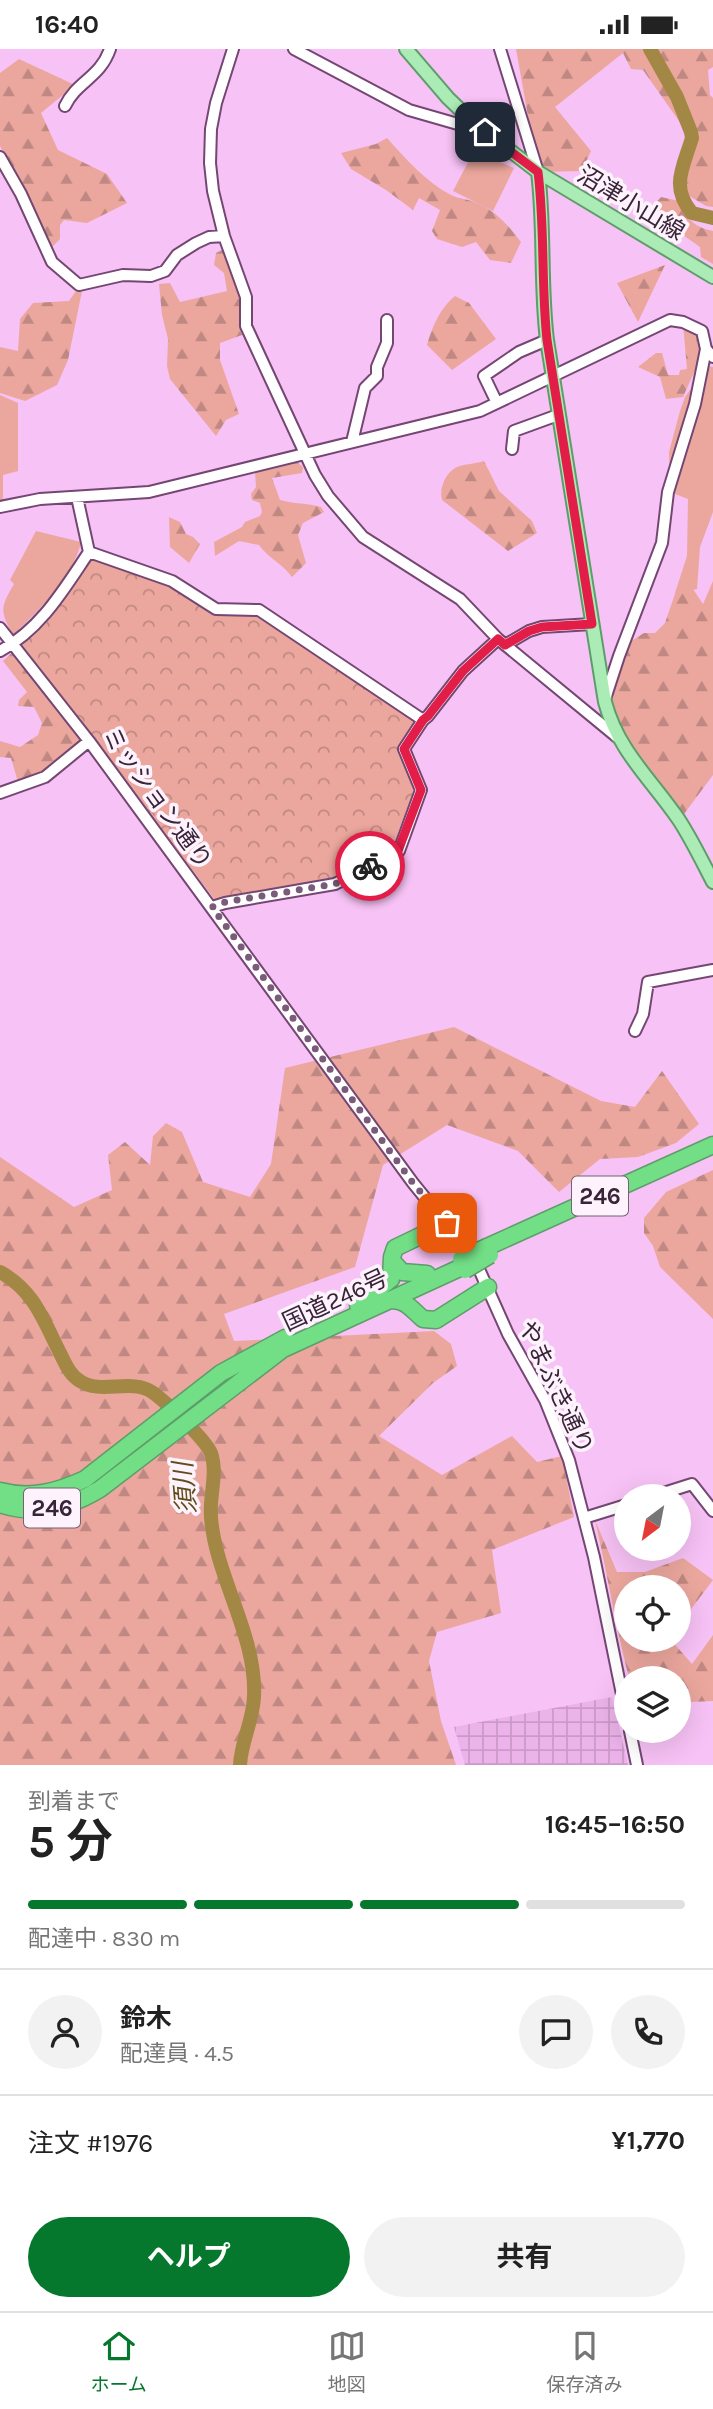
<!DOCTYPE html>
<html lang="ja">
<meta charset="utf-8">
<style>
body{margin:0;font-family:Karla,"Noto Sans JP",sans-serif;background:#f2f2f2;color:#222;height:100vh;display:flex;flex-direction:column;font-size:26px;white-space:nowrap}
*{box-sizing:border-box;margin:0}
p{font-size:23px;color:#767676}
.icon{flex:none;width:38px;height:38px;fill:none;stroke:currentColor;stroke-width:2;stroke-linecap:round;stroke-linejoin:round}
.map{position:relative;height:1716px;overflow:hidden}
.panel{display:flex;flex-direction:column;background:#fff;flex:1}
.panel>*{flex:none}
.needle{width:46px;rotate:212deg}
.tools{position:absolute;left:614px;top:1435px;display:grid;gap:14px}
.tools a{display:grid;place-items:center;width:77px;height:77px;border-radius:50%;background:#fff;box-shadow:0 7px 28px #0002;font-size:35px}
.pin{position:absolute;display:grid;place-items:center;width:60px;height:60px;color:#fff;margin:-30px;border-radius:14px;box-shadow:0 4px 10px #0006}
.courier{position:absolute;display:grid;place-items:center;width:70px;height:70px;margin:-35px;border:5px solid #e11d48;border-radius:50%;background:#fff;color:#222;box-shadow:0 2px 9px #0007}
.head em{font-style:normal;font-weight:700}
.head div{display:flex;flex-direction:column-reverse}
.head{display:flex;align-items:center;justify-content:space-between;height:119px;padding:0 28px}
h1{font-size:46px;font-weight:700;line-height:52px}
.bar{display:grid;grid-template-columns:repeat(4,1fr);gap:10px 7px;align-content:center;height:84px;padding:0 28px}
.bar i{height:9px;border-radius:5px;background:#e0e0e0}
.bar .on{background:#05782d}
.bar p{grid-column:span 4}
.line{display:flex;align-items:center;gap:18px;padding:0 28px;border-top:2px solid #e0e0e0}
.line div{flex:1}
.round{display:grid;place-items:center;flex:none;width:74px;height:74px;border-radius:37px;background:#f2f2f2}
.primary-button{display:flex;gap:14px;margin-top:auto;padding:14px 28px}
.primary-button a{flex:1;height:80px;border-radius:42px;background:#05782d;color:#fff;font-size:28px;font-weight:700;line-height:80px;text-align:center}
.primary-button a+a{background:#f2f2f2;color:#222}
.status{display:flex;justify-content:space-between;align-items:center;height:49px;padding:0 35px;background:#fff;direction:ltr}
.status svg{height:19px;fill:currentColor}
.menu{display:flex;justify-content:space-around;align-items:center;height:98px;border-top:2px solid #e0e0e0;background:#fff;font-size:19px;color:#767676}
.menu a{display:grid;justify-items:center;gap:4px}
.menu .on{color:#05782d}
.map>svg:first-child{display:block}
.industrial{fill:url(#industrial-grid)}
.grass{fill:#eba79e}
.forest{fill:url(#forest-firs)}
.park{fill:url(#park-crowns)}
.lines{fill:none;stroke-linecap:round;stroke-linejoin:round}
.river{stroke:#a38845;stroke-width:14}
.minor-casing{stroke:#744773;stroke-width:14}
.major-casing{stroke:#5e9d6a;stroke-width:16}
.highway-casing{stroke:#5e9d6a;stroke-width:19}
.minor{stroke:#fff;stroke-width:10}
.major{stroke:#aaebb6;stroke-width:12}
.highway{stroke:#72de85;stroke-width:16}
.highway-bridge-casing{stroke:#5e9d6a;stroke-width:19;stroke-linecap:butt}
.highway-bridge{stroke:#72de85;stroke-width:16}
.done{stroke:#7b5b7a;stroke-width:7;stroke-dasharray:0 12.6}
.route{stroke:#e11d48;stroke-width:9}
.labels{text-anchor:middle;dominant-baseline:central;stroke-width:7;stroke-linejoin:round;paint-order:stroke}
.shield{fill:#fef3fd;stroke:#736272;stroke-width:2}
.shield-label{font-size:23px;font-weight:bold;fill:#382437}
.street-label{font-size:24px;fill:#382437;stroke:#fef3fd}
.water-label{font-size:26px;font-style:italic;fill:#614d19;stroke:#fef3fd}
</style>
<div class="status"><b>16:40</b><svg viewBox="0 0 49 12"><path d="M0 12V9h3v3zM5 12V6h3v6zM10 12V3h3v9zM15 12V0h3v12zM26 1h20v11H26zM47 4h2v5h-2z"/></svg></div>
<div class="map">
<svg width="713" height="1716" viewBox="0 0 713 1716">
<defs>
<pattern id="industrial-grid" width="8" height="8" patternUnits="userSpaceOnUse" patternTransform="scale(1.75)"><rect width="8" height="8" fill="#ecb3ea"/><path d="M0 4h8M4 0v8" fill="none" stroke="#cb9ac9"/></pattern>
<pattern id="forest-firs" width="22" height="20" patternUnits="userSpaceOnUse" patternTransform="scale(1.75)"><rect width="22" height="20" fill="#eba79e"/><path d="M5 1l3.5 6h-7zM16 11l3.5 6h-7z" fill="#bf8882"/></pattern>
<pattern id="park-crowns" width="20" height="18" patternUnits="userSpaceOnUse" patternTransform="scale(1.75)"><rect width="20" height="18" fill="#eba79e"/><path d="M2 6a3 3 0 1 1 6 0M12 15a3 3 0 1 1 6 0" fill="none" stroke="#bf8882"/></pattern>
</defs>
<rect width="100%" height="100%" fill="#f7c2f5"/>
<path class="industrial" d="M612,1648l16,68h-163l-11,-38z"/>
<path class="grass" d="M474,102l40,17 -21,43 -40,-20z
M707,317l6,1v145l-13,35 -3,42 -22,4 12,-37 1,-57 -18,-7 -1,-40 11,-41 5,-14z
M0,346l18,8v68l-15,4v24l-3,2z
M36,482l45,11c-8,36 -42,68 -68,93 -13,-24 -13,-27 1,-51l-4,-4z"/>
<path class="forest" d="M516,0h197v18l-5,3 2,25 3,3v109l-7,-1 -20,-12 -5,-19 10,-37 -48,-68 -12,-1 -8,-16 -68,54 36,44 -9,20 -44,1z
M19,10l56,26 -34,28 17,37 49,24 20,29 -40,20 -23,-3 -4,5v14l-9,9 -51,-102v-73z
M387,89c18,20 39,44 64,57 8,4 18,4 26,8 19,8 32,23 44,39l-10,21 -21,-3 -14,-18 -14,5 -25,-8 -5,-8 8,-21 -21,-12 -6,12 -27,-20 -35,-21 -10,-16 35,-9z
M661,148l18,4c5,17 17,27 34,30v33l-12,-7 -1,-10 -37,-26 -13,-12z
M226,199l12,41 4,46 -22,8v17l19,54 -13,6 -10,16 -46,-57 -3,-13 1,-27 -6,-24 -3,-31 11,-1 10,19 47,-11 -3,-18 -10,-8 2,-12z
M665,216l-27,57 -21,-39z
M78,239l4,3 -14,69 -11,25 -32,16 -25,-8v-46l18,4 2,-32 13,-16 36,-2z
M455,247l14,7 27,36 -44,31 -25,-25c5,-18 13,-37 28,-49z
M683,275l10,7 10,14 -3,14 -17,38 -17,2 -6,-22 -22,-10 18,-14h6l6,22h11l1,-5 7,-1z
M291,412l6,1 6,5 -1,6 -30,5 8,22c14,4 27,3 41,7l3,5 -21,11 -5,12 8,28 -14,14c-10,-14 -24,-19 -33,-32l-20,-4 -24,15 -1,-14 28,-15 3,-5 15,-6 2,-4 -2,-9 -8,-3 -1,-6 5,-7 -1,-15z
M484,412l15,30 33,30 5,12 -29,18 -66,-51c-3,-11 3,-26 13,-32 6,-4 21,-4 29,-7z
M169,468l11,5 6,12 7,3 7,7 -11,19 -19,-16z
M713,532v194l-29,39 -65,-79 -9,-36 18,-56 16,-10h11l10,-10 12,-35 14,-2 12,18z
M15,601l72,93 -31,29 -38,10 -7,-24 -11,-1v-16l20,6 18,-12 4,-12 -8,-16 -16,-1 1,-6 8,-8 -24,-31z
M454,978l147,74 34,6 27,-36 37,53 -23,19 -38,14 -38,2 -41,33 -41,-41 -71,-26 -64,40 -28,102 -131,47 10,27 200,-10 17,13 6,22 -24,17 -54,53 63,39 70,-39 25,26 25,-6 12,61 -82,33 9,63 -64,19 -8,29 12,60 15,44h-456v-608l74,50 38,-17 -4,-35 17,-13 25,23 3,-29 13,-13 16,9 21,50 47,15 21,-33 14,-96z
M713,1121v149l-53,-52 -7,-21 -9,-13v-15l22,-26z
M595,1471l22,52h28l38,-14 30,22 -34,45v-38h-53v53h45l21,24 21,-29v66l-22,1 -12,-14v-10h-9l-15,-11 -27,7c-13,-51 -21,-102 -33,-154z"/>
<path class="park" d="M94,508l81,31 40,25h41l159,105 1,4 -16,26 17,42 -24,59 -60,31 -118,20 -194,-256 4,-7 32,-29 31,-49z"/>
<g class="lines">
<path class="river" d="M650,0l27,48 14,35 1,6c-9,30 -22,49 0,75l21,5
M0,1223c35,19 44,50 61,83 5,10 9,20 19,26 21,14 51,-3 72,11 13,9 53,47 59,61 7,20 -2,44 0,64 4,59 46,118 43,180 -1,24 -13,45 -14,68"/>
<g class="minor-casing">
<path id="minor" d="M233,0l-17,54 -5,26 -1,34 3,28 11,45 22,61v29l69,149 13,21 35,41 97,62 38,40 119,98
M294,0l115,61 73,21
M500,0l38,123
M65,57c12,-25 35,-28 45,-57
M0,108l21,37 31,68 27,23 44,-10 28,1 14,-5 12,-16 19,-12 13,-6 15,-1
M497,354l-13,-27 35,-24 28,-12
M352,393l13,-54 12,-12v-9l10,-24v-23
M512,400l2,-18 44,-16
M0,458l40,-8 109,-7 331,-81 190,-91 13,2 19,9 4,18 7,8
M89,503l83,29 44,28 43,1 164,110
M0,579l89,113 324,442 61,75 34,76 37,66 24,60 25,97 32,157
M505,596l24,-14 13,-4 50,-3
M0,602c41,-22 64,-62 89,-99l-12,-55
M605,650l14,-43 43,-113 6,-51 27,-88 11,-55
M0,744l45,-16 44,-36
M212,858l13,-4 110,-19 64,-33 22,-61 -17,-41 19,-29 5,-4 35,-45 35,-32
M635,982l8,-17 5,-32 65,-12
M654,1447l38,-12 21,27
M584,1469l42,-13
M630,1682l7,34"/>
</g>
<g class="major-casing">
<path id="major" d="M406,0l42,49 26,25 64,49 175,105
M538,123c7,56 2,112 9,168l58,362c13,49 46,77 74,118 13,20 23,41 34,62"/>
</g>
<g class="highway-casing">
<path id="highway" d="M487,1198l226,-102
M392,1212l10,11 25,2
M389,1251c18,0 21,8 34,19l13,1 52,-33
M358,1256l33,-26 1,-22 3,-9 52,-25
M0,1442c30,8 57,1 85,-12l136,-106 64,-35
M0,1455c36,12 69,4 100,-15l183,-140 181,-83"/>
</g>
<use href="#minor" class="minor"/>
<use href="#major" class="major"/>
<use href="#highway" class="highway"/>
<g class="highway-bridge-casing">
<path id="highway-bridge" d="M461,1210l26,-12
M465,1221l25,-15"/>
</g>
<use href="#highway-bridge" class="highway-bridge"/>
</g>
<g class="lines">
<path class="done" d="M370,817l-35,18 -110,18 -13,5 201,276 34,40"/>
<path class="route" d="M370,817l28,-15 23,-61 -17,-41 19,-29 5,-4 35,-45 35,-32 7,6 24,-14 13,-4 50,-3 -45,-284c-6,-56 -2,-112 -9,-168l-53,-40"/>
</g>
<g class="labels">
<g class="shield">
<rect x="572" y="1127.5" width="56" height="39" rx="5"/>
<rect x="24" y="1439.5" width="56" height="39" rx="5"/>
</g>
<g class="shield-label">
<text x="600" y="1147">246</text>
<text x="52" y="1459">246</text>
</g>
<g class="street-label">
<text transform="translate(631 154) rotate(31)">沼津小山線</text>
<text transform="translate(157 749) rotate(54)">ミッション通り</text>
<text transform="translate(335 1251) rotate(-25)">国道246号</text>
<text transform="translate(556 1338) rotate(65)">やまぶき通り</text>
</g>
<g class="water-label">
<text transform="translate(185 1439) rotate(-95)">須川</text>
</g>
</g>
</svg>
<div class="tools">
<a><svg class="needle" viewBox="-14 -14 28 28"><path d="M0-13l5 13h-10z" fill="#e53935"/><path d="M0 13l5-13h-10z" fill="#767676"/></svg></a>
<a><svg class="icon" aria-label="locate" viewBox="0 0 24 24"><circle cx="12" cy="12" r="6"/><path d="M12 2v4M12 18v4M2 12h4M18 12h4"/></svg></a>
<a><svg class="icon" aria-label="layers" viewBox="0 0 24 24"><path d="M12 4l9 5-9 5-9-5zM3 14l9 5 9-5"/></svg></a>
</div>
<div class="pin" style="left:447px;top:1174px;background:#ea580c"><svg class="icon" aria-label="bag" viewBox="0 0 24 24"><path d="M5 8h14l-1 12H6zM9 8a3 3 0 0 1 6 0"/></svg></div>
<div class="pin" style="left:485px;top:83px;background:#1f2937"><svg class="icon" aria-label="home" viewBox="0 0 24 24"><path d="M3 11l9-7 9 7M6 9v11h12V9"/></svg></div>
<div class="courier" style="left:370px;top:817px"><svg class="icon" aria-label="bike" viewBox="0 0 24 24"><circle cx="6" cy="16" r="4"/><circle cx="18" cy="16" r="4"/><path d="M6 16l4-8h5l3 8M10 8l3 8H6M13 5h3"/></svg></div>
</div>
<section class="panel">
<div class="head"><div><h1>5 分</h1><p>到着まで</p></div><em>16:45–16:50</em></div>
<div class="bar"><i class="on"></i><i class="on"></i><i class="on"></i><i></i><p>配達中 · 830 m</p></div>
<div class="line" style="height:126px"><a class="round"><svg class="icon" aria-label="person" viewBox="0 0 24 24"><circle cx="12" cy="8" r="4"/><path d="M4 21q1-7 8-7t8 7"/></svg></a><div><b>鈴木</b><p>配達員 · 4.5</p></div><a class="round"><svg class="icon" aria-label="chat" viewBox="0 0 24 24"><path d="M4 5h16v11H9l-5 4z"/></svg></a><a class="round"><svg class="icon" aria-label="phone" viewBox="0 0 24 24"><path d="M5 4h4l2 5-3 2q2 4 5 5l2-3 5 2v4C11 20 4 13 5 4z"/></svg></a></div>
<div class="line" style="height:91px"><div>注文 #1976</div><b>¥1,770</b></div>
<div class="primary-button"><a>ヘルプ</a><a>共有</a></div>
</section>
<nav class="menu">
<a class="on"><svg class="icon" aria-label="home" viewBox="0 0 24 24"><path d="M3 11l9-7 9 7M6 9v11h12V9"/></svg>ホーム</a>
<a><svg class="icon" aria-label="map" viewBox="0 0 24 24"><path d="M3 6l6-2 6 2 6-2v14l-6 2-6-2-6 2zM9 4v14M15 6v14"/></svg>地図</a>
<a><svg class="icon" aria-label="saved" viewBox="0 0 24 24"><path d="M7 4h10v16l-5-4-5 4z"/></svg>保存済み</a>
</nav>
